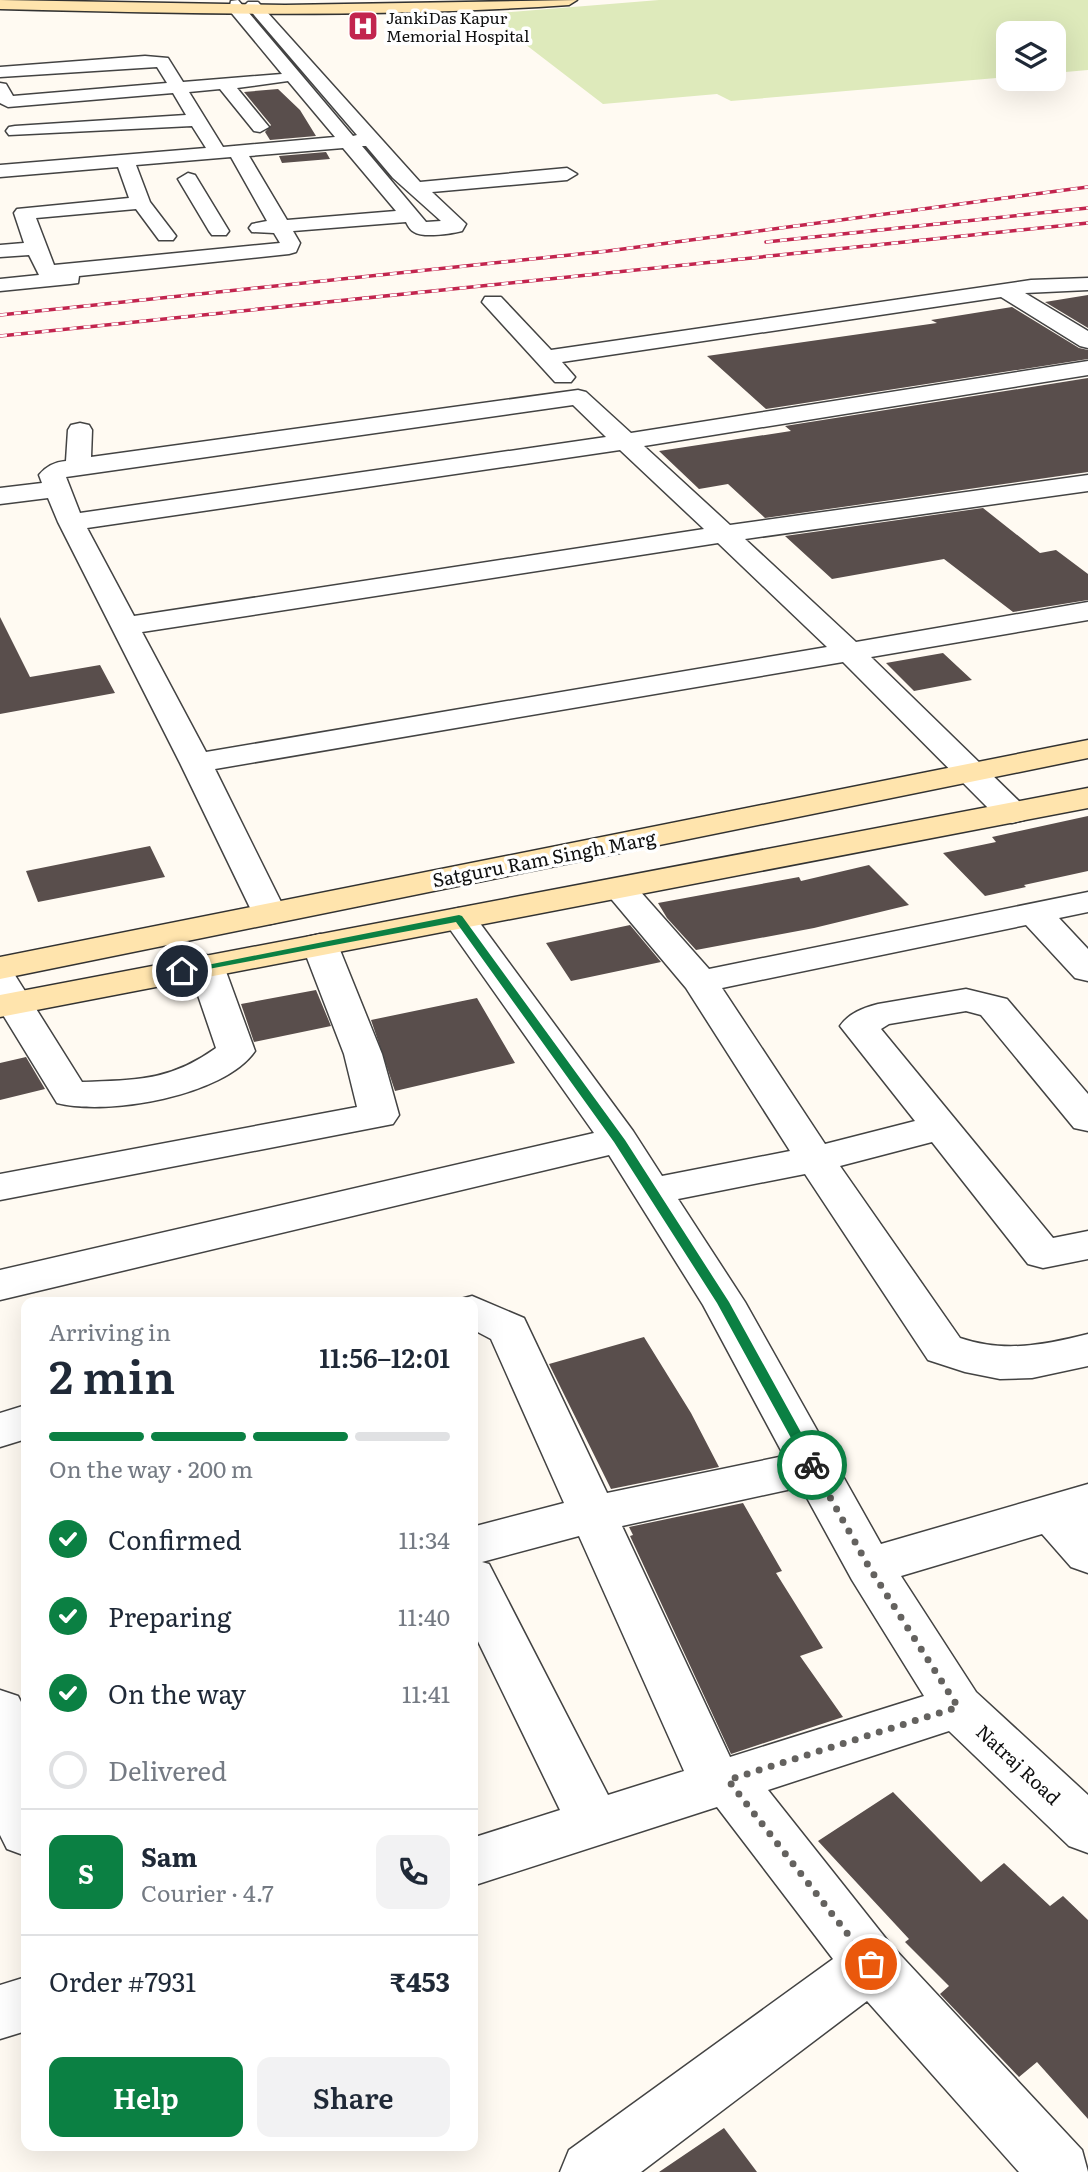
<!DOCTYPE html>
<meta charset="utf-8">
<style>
body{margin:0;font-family:Literata,serif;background:#f2f2f3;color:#1f2937;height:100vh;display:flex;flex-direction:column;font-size:26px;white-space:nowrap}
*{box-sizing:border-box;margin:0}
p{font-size:23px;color:#747a83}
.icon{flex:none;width:38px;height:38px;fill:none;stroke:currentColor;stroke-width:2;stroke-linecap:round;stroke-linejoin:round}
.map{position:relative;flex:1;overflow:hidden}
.panel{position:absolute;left:21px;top:1297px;width:457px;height:854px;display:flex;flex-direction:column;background:#fff;border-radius:14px;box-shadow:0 7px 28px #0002}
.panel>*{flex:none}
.fabs{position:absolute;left:996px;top:21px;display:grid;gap:14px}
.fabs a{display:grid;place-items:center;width:70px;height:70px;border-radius:14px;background:#fff;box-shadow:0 7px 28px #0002;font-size:35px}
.pin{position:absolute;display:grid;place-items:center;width:60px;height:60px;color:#fff;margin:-30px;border:4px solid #fff;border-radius:50%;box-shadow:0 2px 7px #0007}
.courier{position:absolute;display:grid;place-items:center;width:70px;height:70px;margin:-35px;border:5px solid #0b8043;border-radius:50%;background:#fff;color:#222;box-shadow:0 2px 9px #0007}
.head em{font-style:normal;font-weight:600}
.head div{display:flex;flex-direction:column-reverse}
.head{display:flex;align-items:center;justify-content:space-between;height:119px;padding:0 28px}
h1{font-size:46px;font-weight:600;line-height:52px}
.bar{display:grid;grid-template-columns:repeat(4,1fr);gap:10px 7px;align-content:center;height:84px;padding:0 28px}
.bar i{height:9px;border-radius:5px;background:#e0e1e3}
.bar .on{background:#0b8043}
.bar p{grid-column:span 4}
.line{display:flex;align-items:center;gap:18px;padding:0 28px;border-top:2px solid #e0e1e3}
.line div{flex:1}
.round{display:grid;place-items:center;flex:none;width:74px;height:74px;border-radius:14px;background:#f2f2f3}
ol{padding:0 28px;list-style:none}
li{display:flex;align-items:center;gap:21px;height:77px}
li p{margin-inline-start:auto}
li .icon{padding:7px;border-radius:50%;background:#0b8043;color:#fff;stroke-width:4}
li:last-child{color:#747a83}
li i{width:38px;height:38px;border:4px solid #e0e1e3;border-radius:50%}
.primary-button{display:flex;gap:14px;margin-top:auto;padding:14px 28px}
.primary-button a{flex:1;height:80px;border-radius:14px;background:#0b8043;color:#fff;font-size:28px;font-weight:600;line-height:80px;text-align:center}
.primary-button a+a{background:#f2f2f3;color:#1f2937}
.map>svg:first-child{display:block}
.green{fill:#deeabb}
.building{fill:#594e4c}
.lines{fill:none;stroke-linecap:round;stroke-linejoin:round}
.minor-casing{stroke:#434343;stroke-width:3}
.secondary-casing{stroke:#323232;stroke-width:3}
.minor{fill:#fff;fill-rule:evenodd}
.secondary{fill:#ffe4ad;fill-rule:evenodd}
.rail-casing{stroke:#c2254e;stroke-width:3.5}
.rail{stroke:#fff;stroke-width:2.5;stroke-dasharray:7;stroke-linecap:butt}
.route{fill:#0b8043}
.done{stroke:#64625f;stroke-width:7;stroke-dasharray:0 12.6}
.labels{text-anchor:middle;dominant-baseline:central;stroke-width:7;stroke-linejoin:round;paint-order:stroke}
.far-poi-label{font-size:16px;fill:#101010;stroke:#fff;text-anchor:start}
.street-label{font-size:19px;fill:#101010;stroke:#fff}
</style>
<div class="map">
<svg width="1088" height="2172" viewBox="0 0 1088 2172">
<rect width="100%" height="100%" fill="#fffaf2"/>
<path class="green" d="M659,0h429v70l-34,3v-40h-46v44l-277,24 -14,-7 -114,10 -117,-90z"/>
<path class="building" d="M278,89l22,21 16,26 -46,4 -5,-8 6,-7 -27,-33z
M326,152l4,7 -48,4 -3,-7z
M1088,295v33l-43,-26z
M1012,307l67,41 9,2v9l-322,50 -59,-53 230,-33 -6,-3z
M1088,378v94l-323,46 -37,-34 -29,5 -40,-38 132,-20 -6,-5z
M983,508l57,45 16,-3 32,24v26l-75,12 -69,-53 -112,20 -47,-43z
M0,617l30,60 70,-12 15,28 -115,21z
M943,653l29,27 -58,11 -28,-28z
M1088,816v55l-64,14 2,2 -41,9 -42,-43 53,-11 -4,-5z
M150,846l15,31 -127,25 -12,-31z
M869,865l40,40 -95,23 -118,22 -29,-32 -9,-15 141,-26 2,4z
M630,925l31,37 -90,19 -25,-38z
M316,990l15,36 -77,16 -13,-38z
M477,998l38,65 -120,28 -24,-71z
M26,1057l19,32 -45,11v-37z
M644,1337l47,76 28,54 -108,22 -62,-125z
M743,1503l39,68 -6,2 47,75 -23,8 43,61 -112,37 -101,-218 3,-1 -4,-8z
M893,1792l88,90 23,-19 46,43 13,-10 25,24v199l-51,-57 -18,15 -79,-83 9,-8 -44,-44 4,-3 -91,-98z
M724,2128l33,44h-98z"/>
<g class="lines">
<g class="minor-casing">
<path id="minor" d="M238,0l115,136 4,-1 -109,-127 -3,-3 3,-3h10l162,180 147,-14 10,6 -10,6 -135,12 34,32 -4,7c-11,3 -39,7 -48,1 -4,-2 -6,-6 -8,-10l-113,9 7,12 -4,9 -7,2 -210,22 -1,7 -8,1 -70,7v-12l39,-4 -10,-20 -29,2v-12l24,-2 -10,-30 3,-4 112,-11 -11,-31 -118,10v-12l206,-17 -14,-22 -183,9 -3,-4 3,-4 6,-1 171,-11 -13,-22 -165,14 -8,-4v-20l6,1 7,12 154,-13 -10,-16 -157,10v-10l145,-11 23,2 15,24 99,-8 -53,-64 2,-9zM288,81l47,56 -112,10 -34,-55 31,-3 34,42 6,1 9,-5 -32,-39zM362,146h4l27,32 48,43 -15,1zM343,148l53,63 -109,9 -38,-64zM231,157l36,64 -15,3 -3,4 3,4 22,1 6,10 -226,22 -18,-47 100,-9 23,31h14l3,-4 -26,-34 -14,-37z
M188,173l7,2 34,56 -3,4h-14l-3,-4 -31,-52z
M1088,278v12l-63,3 63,38v17l-8,-2 -79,-49 -439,65 13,15 -4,5h-16l-73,-80 3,-5h16l50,53 480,-70z
M1088,361v14l-444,71 86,79 358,-50v16l-343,48 111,103 232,-40v18l-217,37 153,149 4,7 -4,7 -12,3 -12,-3 -157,-158 -628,107 72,145 -5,7 -12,3 -12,-3 -5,-7 -73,-151 -122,-241 -10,-24 -48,6v-16l42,-5 -3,-8c7,-9 16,-13 27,-14l2,-31 3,-5 9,-2 9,2 3,5 -1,27 487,-67 8,2 45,41zM573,405l33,32 -526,76 -14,-36zM620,450l84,79 -570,87 -47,-88zM718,543l109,104 -621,105 -64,-120z
M619,878l12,3 78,88 379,-77v20l-29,6 29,31v32l-13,-3 -49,-53 -304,63 103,156 90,-23 -75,-95c9,-13 23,-18 38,-22l88,-15 41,10 81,95v37l-14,-3 -93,-113 -15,-4 -77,13 -8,5 172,209 35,-7v28l-45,9 -15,-4 -96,-122 -92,24 120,172c44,15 84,7 128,-4v32l-56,12 -32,1 -35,-7 -37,-12 -123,-186 -127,25 67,103 136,242 207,-60v89l-17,-6 -29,-33 -141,42 75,116 112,103v58l-19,-7 -120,-115 -181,59 123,155 191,205 6,22h-69l-152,-171 -226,171h-81l9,-22 264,-191 -116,-152 -245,79v-48l88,-28 -88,-181v-102l92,-24 -73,-164 -19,-10v-27l-15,-2 15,-4 52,22 83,175 177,-37 -81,-151 -94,-150 -609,145v-30l594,-137 -152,-215 5,-7 12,-3 12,3 162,220 29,45 128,-25 -104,-163 -84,-100 5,-7zM801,1487l51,93 72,116 -194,61 -108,-231zM579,1536l105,235 -76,24 -119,-231 -7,-2z
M320,934l13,3 5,8 44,109 17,61 -6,9 -393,76v-26l357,-67 -13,-53 -42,-109 5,-8z
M206,955l13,3 5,8 31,85c-31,45 -147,65 -198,52l-57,-93v-41l13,3 69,110c55,-2 88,-1 134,-34l-28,-82 5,-8z
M26,1405v34l-26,8v-34z
M0,1690l18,6 8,16v144l-19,-7 -7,-14z
M26,1977v54l-26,8v-54z"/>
</g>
<g class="secondary-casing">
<path id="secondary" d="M0,0l285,5 292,-5 -8,5c-190,13 -379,9 -569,4z
M1088,740v18l-1088,221v-22z
M1088,788v20l-1088,209v-22z"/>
</g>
<use href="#minor" class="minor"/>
<use href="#secondary" class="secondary"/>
<g class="rail-casing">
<path id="rail" d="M766,242l322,-34
M0,315l608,-64 480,-64
M0,336l1088,-113"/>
</g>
<use href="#rail" class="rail"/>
</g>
<path class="route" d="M459,915l3,1 163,224 104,162 90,163 -2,4h-9l-91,-166 -103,-161 -158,-220 -274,52 -5,-3z"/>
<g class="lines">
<path class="done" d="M812,1465l57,102 89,140 -230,73 143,184"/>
</g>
<defs>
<g id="hospital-square" transform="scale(1.575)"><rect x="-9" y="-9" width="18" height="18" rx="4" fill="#c2254e" stroke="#fff"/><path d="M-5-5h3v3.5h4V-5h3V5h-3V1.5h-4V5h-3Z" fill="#fff"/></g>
</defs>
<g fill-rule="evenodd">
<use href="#hospital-square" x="363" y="26"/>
</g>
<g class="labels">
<g class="far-poi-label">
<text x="386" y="17">JankiDas Kapur<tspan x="386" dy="18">Memorial Hospital</tspan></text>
</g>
<g class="street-label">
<text transform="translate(544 858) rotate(-11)">Satguru Ram Singh Marg</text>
<text transform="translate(1019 1764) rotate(43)">Natraj Road</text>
</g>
</g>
</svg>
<div class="fabs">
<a><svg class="icon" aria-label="layers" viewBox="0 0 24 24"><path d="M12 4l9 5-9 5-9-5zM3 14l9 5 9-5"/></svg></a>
</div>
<div class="pin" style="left:871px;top:1964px;background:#ea580c"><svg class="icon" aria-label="bag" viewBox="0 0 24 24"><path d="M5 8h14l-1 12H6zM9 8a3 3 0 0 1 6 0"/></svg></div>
<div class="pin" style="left:182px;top:971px;background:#1f2937"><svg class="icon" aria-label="home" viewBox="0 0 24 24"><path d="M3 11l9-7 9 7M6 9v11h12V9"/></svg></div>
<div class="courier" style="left:812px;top:1465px"><svg class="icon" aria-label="bike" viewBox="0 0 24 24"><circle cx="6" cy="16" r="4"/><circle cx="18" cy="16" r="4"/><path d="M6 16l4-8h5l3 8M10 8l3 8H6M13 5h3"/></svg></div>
<section class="panel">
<div class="head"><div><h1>2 min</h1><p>Arriving in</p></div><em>11:56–12:01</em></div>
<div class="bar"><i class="on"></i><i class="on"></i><i class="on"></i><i></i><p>On the way · 200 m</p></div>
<ol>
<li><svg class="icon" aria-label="check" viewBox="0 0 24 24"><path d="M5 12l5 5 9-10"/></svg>Confirmed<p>11:34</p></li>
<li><svg class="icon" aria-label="check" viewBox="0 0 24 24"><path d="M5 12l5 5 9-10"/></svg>Preparing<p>11:40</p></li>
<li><svg class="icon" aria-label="check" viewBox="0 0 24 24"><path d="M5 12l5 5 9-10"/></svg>On the way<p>11:41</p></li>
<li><i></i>Delivered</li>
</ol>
<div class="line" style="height:126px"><b class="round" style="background:#0b8043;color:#fff">S</b><div><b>Sam</b><p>Courier · 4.7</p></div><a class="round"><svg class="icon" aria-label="phone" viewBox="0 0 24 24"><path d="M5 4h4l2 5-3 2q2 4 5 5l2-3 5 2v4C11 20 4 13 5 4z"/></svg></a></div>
<div class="line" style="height:91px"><div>Order #7931</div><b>₹453</b></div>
<div class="primary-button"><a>Help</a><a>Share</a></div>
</section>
</div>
